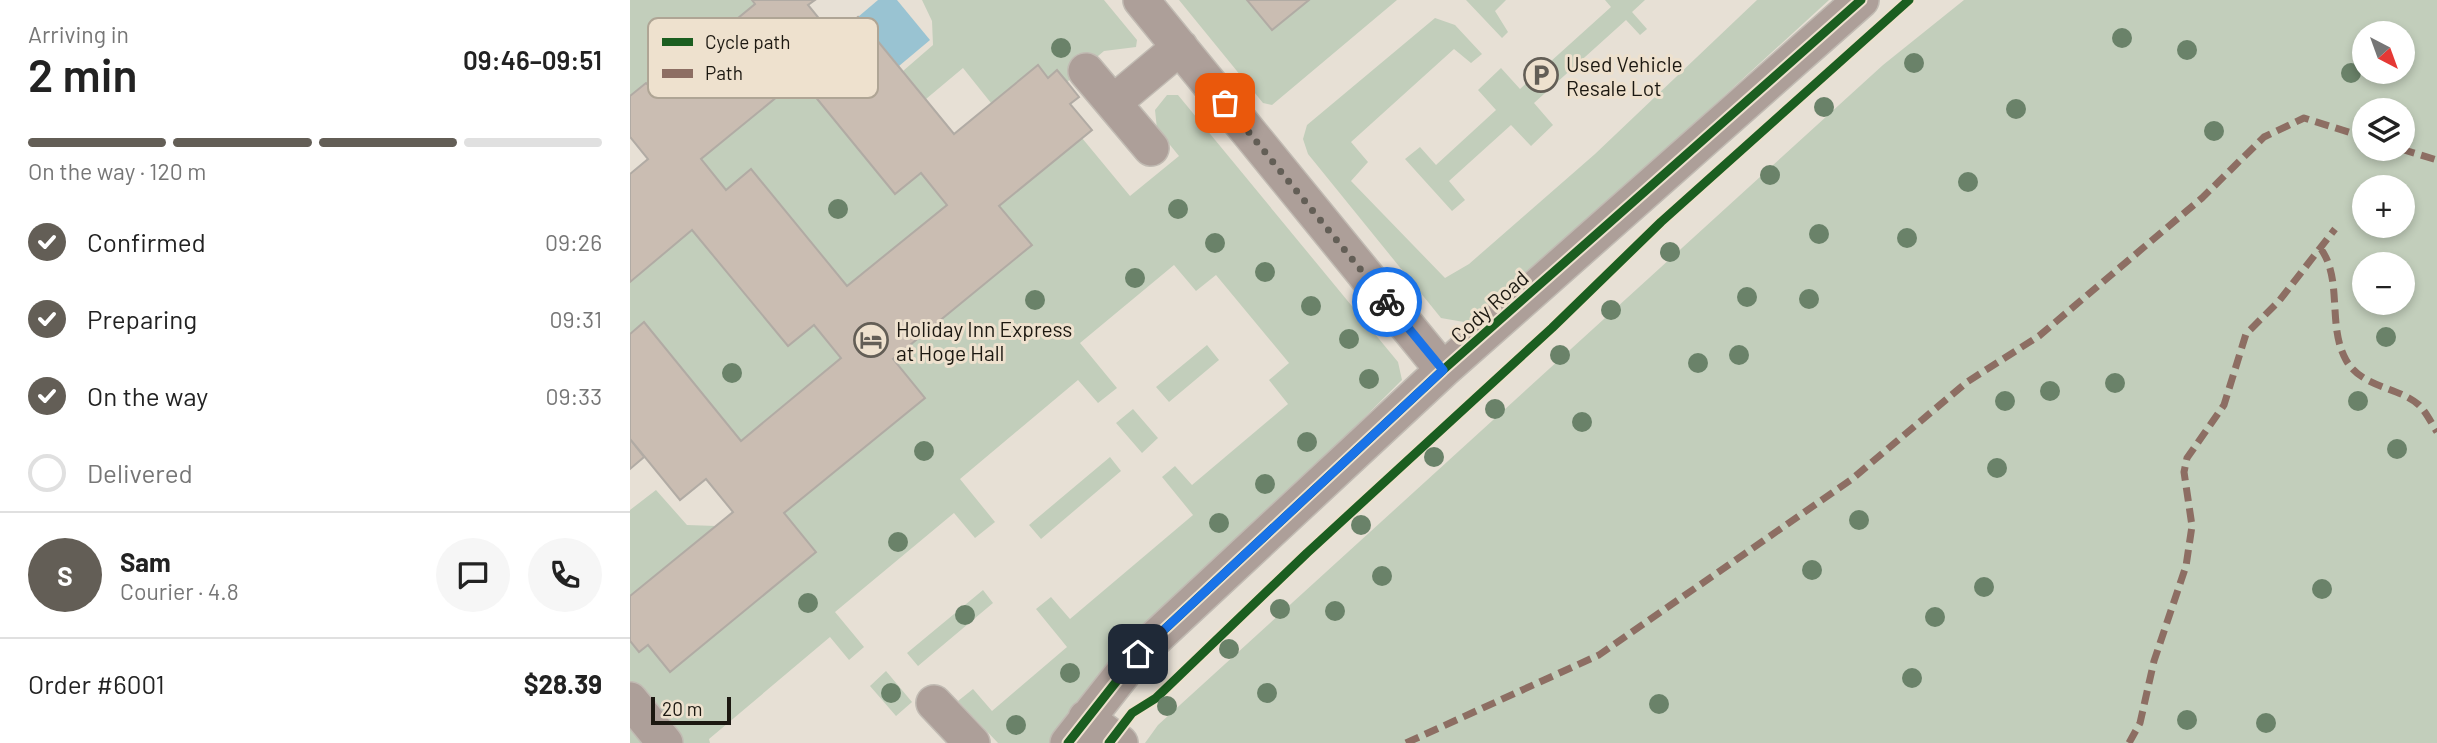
<!DOCTYPE html>
<meta charset="utf-8">
<style>
body{margin:0;font-family:Barlow,sans-serif;background:#f6f6f6;color:#222;height:100vh;display:flex;flex-direction:column;font-size:26px;white-space:nowrap}
*{box-sizing:border-box;margin:0}
p{font-size:23px;color:#767676}
.icon{flex:none;width:38px;height:38px;fill:none;stroke:currentColor;stroke-width:2;stroke-linecap:round;stroke-linejoin:round}
.map{position:relative;flex:1;overflow:hidden}
.panel{display:flex;flex-direction:column;background:#fff;width:630px}
.panel>*{flex:none}
.needle{width:46px;rotate:139deg}
.tools{position:absolute;left:1722px;top:21px;display:grid;gap:14px}
.tools a{display:grid;place-items:center;width:63px;height:63px;border-radius:50%;background:#fff;box-shadow:0 4px 10px #0003;font-size:35px}
.scale{position:absolute;left:21px;bottom:18px;width:80px;box-sizing:border-box;padding-left:7px;border:4px solid #1c1811;border-top:0;font-size:19px;line-height:24px;white-space:nowrap;color:#1c1811;-webkit-text-stroke:5px #eee1ce;paint-order:stroke}
.pin{position:absolute;display:grid;place-items:center;width:60px;height:60px;color:#fff;margin:-30px;border-radius:14px;box-shadow:0 4px 10px #0006}
.courier{position:absolute;display:grid;place-items:center;width:70px;height:70px;margin:-35px;border:5px solid #1a73e8;border-radius:50%;background:#fff;color:#222;box-shadow:0 2px 9px #0007}
.headline em{font-style:normal;font-weight:600}
.headline div{display:flex;flex-direction:column-reverse}
.headline{display:flex;align-items:center;justify-content:space-between;height:119px;padding:0 28px}
h1{font-size:46px;font-weight:600;line-height:52px}
.bar{display:grid;grid-template-columns:repeat(4,1fr);gap:10px 7px;align-content:center;height:84px;padding:0 28px}
.bar i{height:9px;border-radius:5px;background:#e0e0e0}
.bar .active{background:#635e56}
.bar p{grid-column:span 4}
.line{display:flex;align-items:center;gap:18px;padding:0 28px;border-top:2px solid #e0e0e0}
.line div{flex:1}
.round{display:grid;place-items:center;flex:none;width:74px;height:74px;border-radius:37px;background:#f6f6f6}
ol{padding:0 28px;list-style:none}
li{display:flex;align-items:center;gap:21px;height:77px}
li p{margin-inline-start:auto}
li .icon{padding:7px;border-radius:50%;background:#635e56;color:#fff;stroke-width:4}
li:last-child{color:#767676}
li i{width:38px;height:38px;border:4px solid #e0e0e0;border-radius:50%}
main{display:flex;flex:1;min-height:0}
.map>svg:first-child{display:block}
.green{fill:#c2cebb;fill-rule:evenodd}
.water{fill:#99c3d2}
.building{fill:#cabdb2;stroke:#b1aba4;stroke-width:2;fill-rule:evenodd}
.lines{fill:none;stroke-linecap:round;stroke-linejoin:round}
.minor-casing{stroke:#c1bbb3;stroke-width:38}
.minor{stroke:#ad9f99;stroke-width:35}
.quiet{stroke:#8d6e63;stroke-width:7;stroke-dasharray:14 7;stroke-linecap:butt}
.cycleway-casing{stroke:#eee1ce;stroke-width:13}
.cycleway{stroke:#1b5e20;stroke-width:9}
.tree{fill:#6a8269}
.done{stroke:#635e56;stroke-width:7;stroke-dasharray:0 12.6}
.route{stroke:#1a73e8;stroke-width:9}
.labels{text-anchor:middle;dominant-baseline:central;stroke-width:6;stroke-linejoin:round;paint-order:stroke}
.poi-label{font-size:21px;fill:#1c1811;stroke:#eee1ce;text-anchor:start}
.street-label{font-size:21px;fill:#1c1811;stroke:#eee1ce}
.key{fill:#eee1ce;stroke:#afa595;stroke-width:2}
.key-label{font-size:19px;fill:#1c1811}
</style>
<main>
<section class="panel">
<div class="headline"><div><h1>2 min</h1><p>Arriving in</p></div><em>09:46–09:51</em></div>
<div class="bar"><i class="active"></i><i class="active"></i><i class="active"></i><i></i><p>On the way · 120 m</p></div>
<ol>
<li><svg class="icon" aria-label="check" viewBox="0 0 24 24"><path d="M5 12l5 5 9-10"/></svg>Confirmed<p>09:26</p></li>
<li><svg class="icon" aria-label="check" viewBox="0 0 24 24"><path d="M5 12l5 5 9-10"/></svg>Preparing<p>09:31</p></li>
<li><svg class="icon" aria-label="check" viewBox="0 0 24 24"><path d="M5 12l5 5 9-10"/></svg>On the way<p>09:33</p></li>
<li><i></i>Delivered</li>
</ol>
<div class="line" style="height:126px"><b class="round" style="background:#635e56;color:#fff">S</b><div><b>Sam</b><p>Courier · 4.8</p></div><a class="round"><svg class="icon" aria-label="chat" viewBox="0 0 24 24"><path d="M4 5h16v11H9l-5 4z"/></svg></a><a class="round"><svg class="icon" aria-label="phone" viewBox="0 0 24 24"><path d="M5 4h4l2 5-3 2q2 4 5 5l2-3 5 2v4C11 20 4 13 5 4z"/></svg></a></div>
<div class="line" style="height:91px"><div>Order #6001</div><b>$28.39</b></div>
</section>
<div class="map">
<svg width="1807" height="743" viewBox="0 0 1807 743">
<rect width="100%" height="100%" fill="#e7e0d5"/>
<path class="green" d="M0,0h122l3,4 -103,85 -6,-6 -16,13z
M292,0h182l33,40 -1,7 -32,4 -37,31 -10,-11 -9,7 -10,-13 -47,38 -28,-35 -37,31 -23,-28 30,-26 -1,-24z
M549,0h218l-125,105 -9,-2z
M836,0h40l-11,11 13,21 -6,6z
M975,0h40l-13,12 15,17 -7,6 -14,-15 -92,83 19,22 -22,21 -20,-21 -62,56 16,19 -13,11 -47,-52 15,-12 16,18 60,-55 -18,-20 23,-22 19,21 91,-82z
M1127,0h72l-354,324 -34,-6 -133,-164 -5,-15 4,-14 128,-107 20,7 27,29 -11,9 -17,-14 -103,93 17,20 -17,19 94,97 24,-14 126,-110z
M1334,0h473v743h-1292l13,-18 725,-660zM1734,33h39v39h-39zM1734,110h39v39h-39zM1734,187h39v39h-39zM1734,264h39v39h-39z
M170,78l95,116 26,-21 26,32 -100,81 -96,-116 -25,20 -25,-31z
M537,95h11l220,267 4,18 -227,226 -126,137h-51l-40,-42 15,-12 19,22 75,-64 -31,-38 15,-12 19,22 123,-104 -31,-38 13,-11 17,19 96,-81 -19,-24 20,-17 -73,-88 -20,16 -22,-26 -94,78 37,45 -19,15 -20,-23 -118,99 35,43 -20,16 -21,-25 -119,99 29,35 -15,13 -19,-23 -121,102 1,4h-80v-102l18,4 22,26 146,-119 -32,-39 140,-115 -31,-39 138,-114 -32,-39 83,-68 48,58 49,-40 -22,-27 -2,-19z
M62,230l96,116 26,-21 27,33 -100,83 -97,-119 -14,12v-52z
M577,345l12,15 -50,42 -13,-15z
M503,409l25,29 -16,15 -26,-30z
M480,457l11,14 -80,68 -12,-14z
M26,490l31,35 29,1 -86,70v-86z
M353,590l10,13 -75,63 -11,-13z
M256,671l26,31 -16,14 -26,-30z"/>
<path class="water" d="M248,0h19l33,40 -31,26 -41,-49z"/>
<path class="building" d="M122,0h63l-7,5 26,32 24,-20 96,117 84,-69 10,13 9,-8 10,12 12,15 -9,7 22,26 -93,76 33,39 -139,114 32,39 -141,115 32,39 -146,120 -22,-27 -9,7 -9,-11v-45l103,-84 -27,-33 -26,21 -50,-61v-105l14,-12 97,119 100,-83 -27,-33 -26,21 -96,-116 -62,52v-108l18,-15 -18,-22v-41l16,-13 6,6 103,-85zM170,78l95,116 26,-21 26,32 -100,81 -96,-117 -25,21 -25,-31z
M617,0h62l-37,30z
M0,439l14,18 -14,12z"/>
<g class="lines">
<g class="minor-casing">
<path id="minor" d="M511,0l302,370
M456,71l27,32
M521,148l-38,-45 67,-56
M0,700l35,43
M304,703l38,40
M456,718l34,25
M438,743l70,-89 305,-284 418,-370"/>
</g>
<use href="#minor" class="minor"/>
<path class="quiet" d="M1771,149l36,11
M1691,249c22,31 6,77 25,111 16,28 51,26 73,45 7,7 13,19 18,27
M776,743l193,-88 253,-176 115,-97 72,-46 163,-138 62,-61 40,-19 60,19
M1499,743l11,-20 14,-62 32,-95 6,-40 -8,-54 3,-14 37,-53 22,-71 33,-33 56,-72"/>
<g class="cycleway-casing">
<path id="cycleway" d="M438,743l70,-89 305,-284 418,-370
M479,743l23,-30 24,-15 151,-145 245,-225 109,-106 248,-222"/>
</g>
<use href="#cycleway" class="cycleway"/>
</g>
<g class="tree">
<circle cx="1492" cy="38" r="10"/>
<circle cx="431" cy="48" r="10"/>
<circle cx="1557" cy="50" r="10"/>
<circle cx="1284" cy="63" r="10"/>
<circle cx="1721" cy="73" r="10"/>
<circle cx="1194" cy="107" r="10"/>
<circle cx="1386" cy="109" r="10"/>
<circle cx="1584" cy="131" r="10"/>
<circle cx="1140" cy="175" r="10"/>
<circle cx="1338" cy="182" r="10"/>
<circle cx="208" cy="209" r="10"/>
<circle cx="548" cy="209" r="10"/>
<circle cx="1189" cy="234" r="10"/>
<circle cx="1277" cy="238" r="10"/>
<circle cx="585" cy="243" r="10"/>
<circle cx="1040" cy="252" r="10"/>
<circle cx="635" cy="272" r="10"/>
<circle cx="505" cy="278" r="10"/>
<circle cx="1117" cy="297" r="10"/>
<circle cx="1179" cy="299" r="10"/>
<circle cx="405" cy="300" r="10"/>
<circle cx="681" cy="306" r="10"/>
<circle cx="981" cy="310" r="10"/>
<circle cx="1756" cy="337" r="10"/>
<circle cx="719" cy="339" r="10"/>
<circle cx="930" cy="355" r="10"/>
<circle cx="1109" cy="355" r="10"/>
<circle cx="1068" cy="363" r="10"/>
<circle cx="102" cy="373" r="10"/>
<circle cx="739" cy="379" r="10"/>
<circle cx="1485" cy="383" r="10"/>
<circle cx="1420" cy="391" r="10"/>
<circle cx="1375" cy="401" r="10"/>
<circle cx="1728" cy="401" r="10"/>
<circle cx="865" cy="409" r="10"/>
<circle cx="952" cy="422" r="10"/>
<circle cx="677" cy="442" r="10"/>
<circle cx="1767" cy="449" r="10"/>
<circle cx="294" cy="451" r="10"/>
<circle cx="804" cy="457" r="10"/>
<circle cx="1367" cy="468" r="10"/>
<circle cx="635" cy="484" r="10"/>
<circle cx="1229" cy="520" r="10"/>
<circle cx="589" cy="523" r="10"/>
<circle cx="731" cy="525" r="10"/>
<circle cx="268" cy="542" r="10"/>
<circle cx="1182" cy="570" r="10"/>
<circle cx="752" cy="576" r="10"/>
<circle cx="1354" cy="587" r="10"/>
<circle cx="1692" cy="589" r="10"/>
<circle cx="178" cy="603" r="10"/>
<circle cx="650" cy="609" r="10"/>
<circle cx="705" cy="611" r="10"/>
<circle cx="335" cy="615" r="10"/>
<circle cx="1305" cy="617" r="10"/>
<circle cx="599" cy="649" r="10"/>
<circle cx="440" cy="673" r="10"/>
<circle cx="1282" cy="678" r="10"/>
<circle cx="261" cy="693" r="10"/>
<circle cx="637" cy="693" r="10"/>
<circle cx="1029" cy="704" r="10"/>
<circle cx="537" cy="706" r="10"/>
<circle cx="1557" cy="720" r="10"/>
<circle cx="1636" cy="723" r="10"/>
<circle cx="386" cy="725" r="10"/>
</g>
<g class="lines">
<path class="done" d="M595,103l162,199"/>
<path class="route" d="M508,654l305,-284 -56,-68"/>
</g>
<defs>
<g id="parking-ring" transform="scale(1.75)"><circle r="9.5" fill="#eee1ce" stroke="#635e56" stroke-width="1.5"/><path d="M-3.5-5.5H1a3.5 3.5 0 0 1 0 7H-1V5.5H-3.5ZM-1-3.4V-.6H.8a1.4 1.4 0 0 0 0-2.8Z" fill="#635e56"/></g>
<g id="hotel-ring" transform="scale(1.75)"><circle r="9.5" fill="#eee1ce" stroke="#635e56" stroke-width="1.5"/><path d="M-6-4.5h1.5V1H6V5H4.5V3h-9V5H-6ZM-4 0a1.8 1.8 0 1 1 3.6 0ZM.5 0V-2.5h3Q6-2.5 6 0Z" fill="#635e56"/></g>
</defs>
<g fill-rule="evenodd">
<use href="#parking-ring" x="911" y="75"/>
<use href="#hotel-ring" x="241" y="340"/>
</g>
<g class="labels">
<g class="poi-label">
<text x="936" y="63">Used Vehicle<tspan x="936" dy="24">Resale Lot</tspan></text>
<text x="266" y="328">Holiday Inn Express<tspan x="266" dy="24">at Hoge Hall</tspan></text>
</g>
<g class="street-label">
<text transform="translate(859 306) rotate(-42)">Cody Road</text>
</g>
</g>
<rect x="18" y="18" width="230" height="80" rx="10" class="key"/>
<rect x="32" y="38" width="31" height="8" fill="#1b5e20"/>
<rect x="32" y="69" width="31" height="9" fill="#8d6e63"/>
<g class="key-label">
<text x="75" y="49">Cycle path</text>
<text x="75" y="80">Path</text>
</g>
</svg>
<div class="tools">
<a><svg class="needle" viewBox="-14 -14 28 28"><path d="M0-13l5 13h-10z" fill="#e53935"/><path d="M0 13l5-13h-10z" fill="#767676"/></svg></a>
<a><svg class="icon" aria-label="layers" viewBox="0 0 24 24"><path d="M12 4l9 5-9 5-9-5zM3 14l9 5 9-5"/></svg></a>
<a>+</a>
<a>−</a>
</div>
<div class="scale">20 m</div>
<div class="pin" style="left:595px;top:103px;background:#ea580c"><svg class="icon" aria-label="bag" viewBox="0 0 24 24"><path d="M5 8h14l-1 12H6zM9 8a3 3 0 0 1 6 0"/></svg></div>
<div class="pin" style="left:508px;top:654px;background:#1f2937"><svg class="icon" aria-label="home" viewBox="0 0 24 24"><path d="M3 11l9-7 9 7M6 9v11h12V9"/></svg></div>
<div class="courier" style="left:757px;top:302px"><svg class="icon" aria-label="bike" viewBox="0 0 24 24"><circle cx="6" cy="16" r="4"/><circle cx="18" cy="16" r="4"/><path d="M6 16l4-8h5l3 8M10 8l3 8H6M13 5h3"/></svg></div>
</div>
</main>
